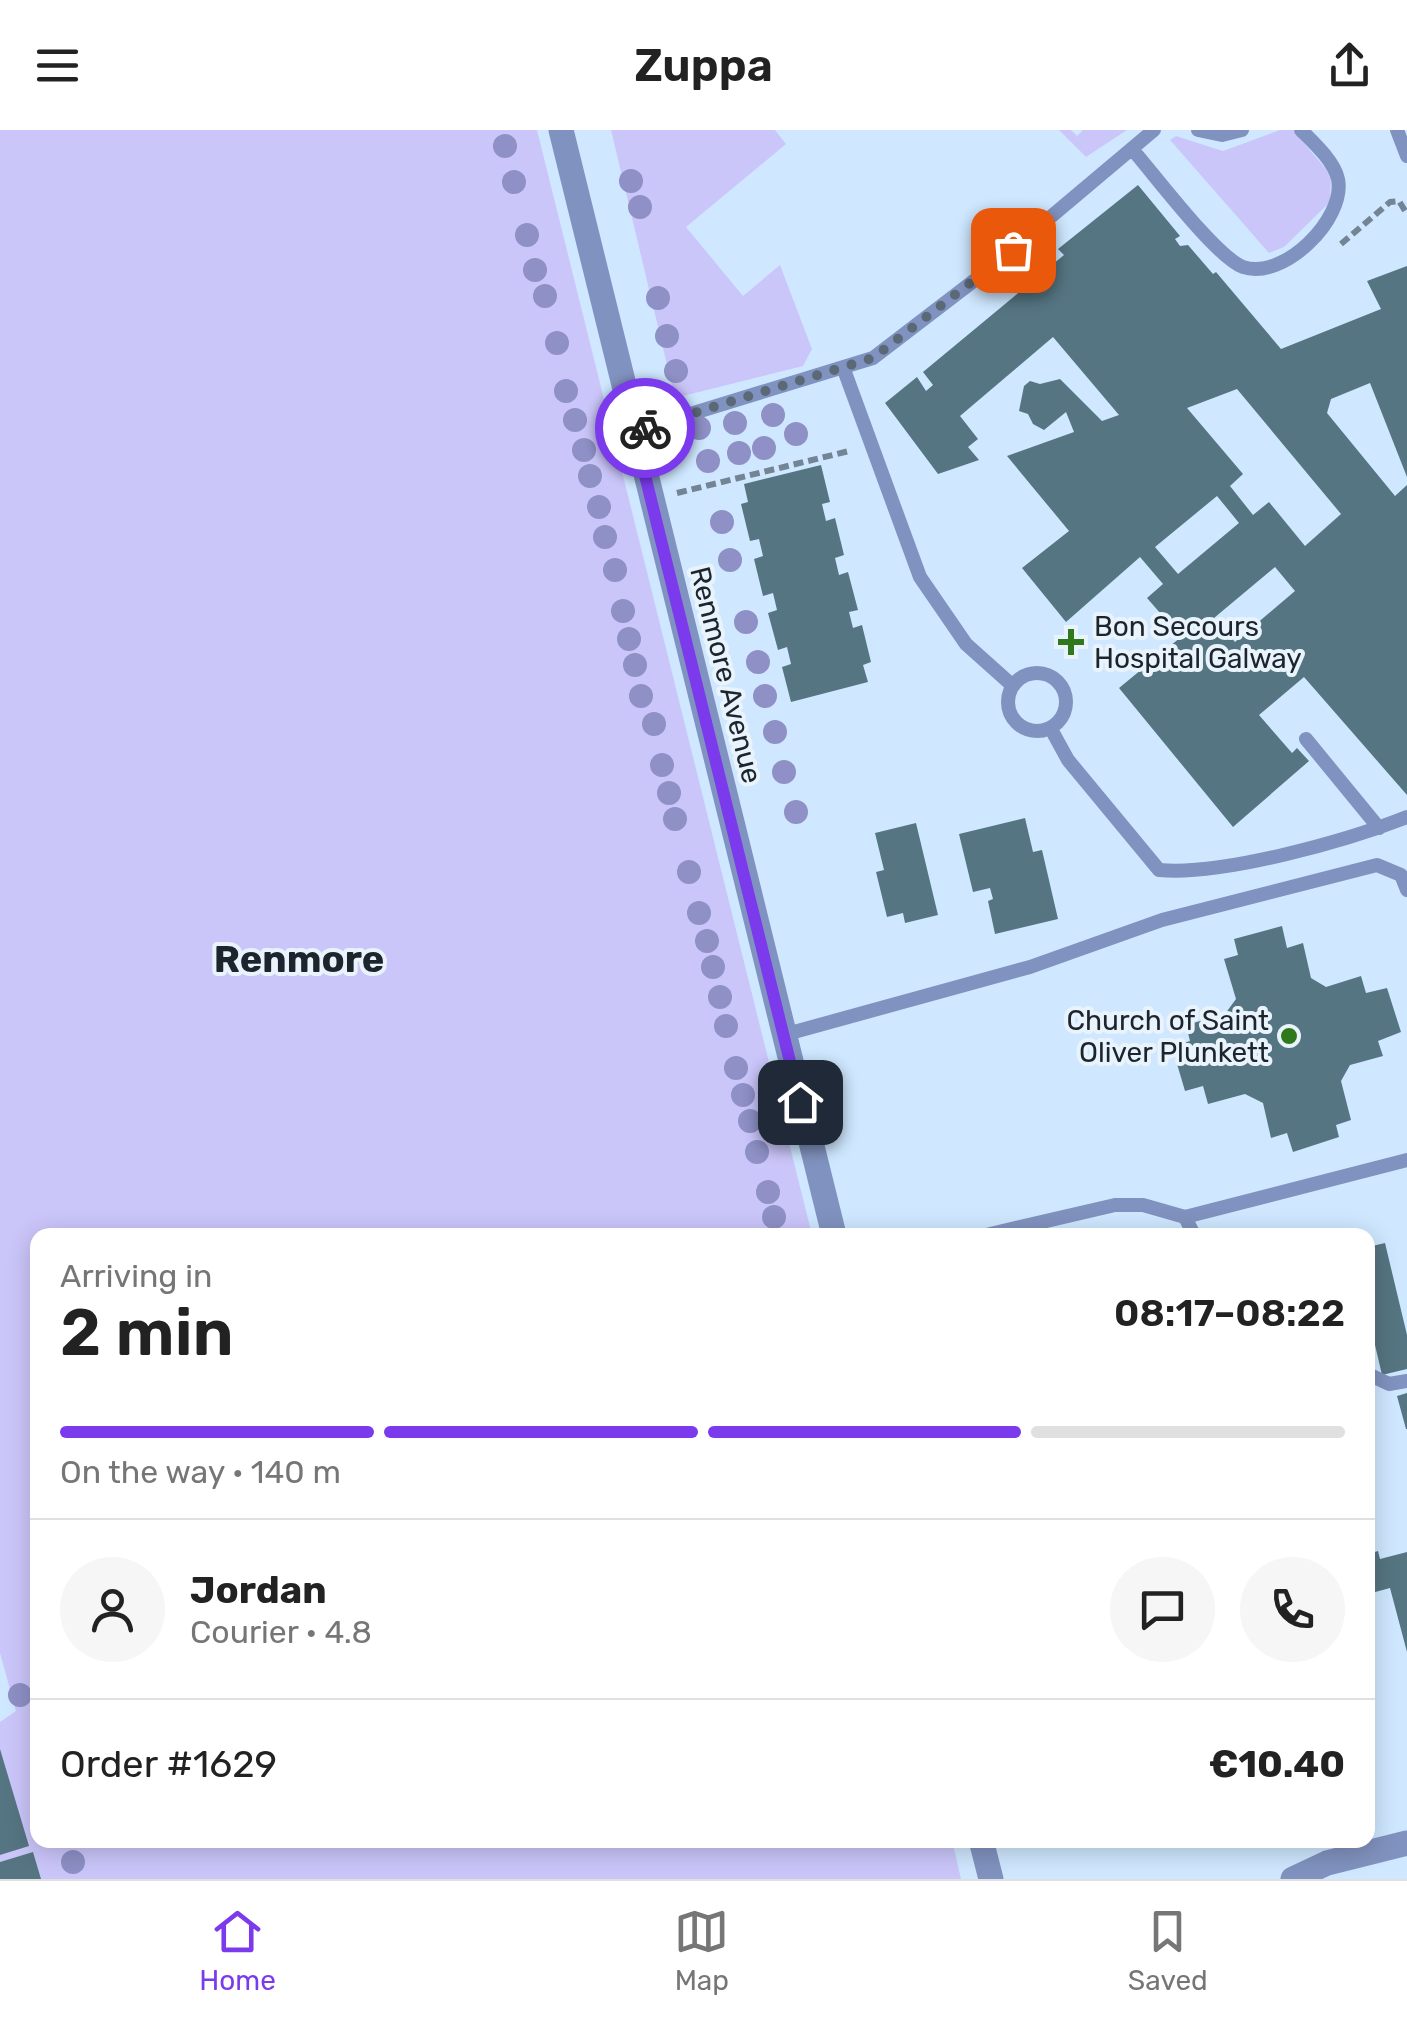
<!DOCTYPE html>
<meta charset="utf-8">
<style>
body{margin:0;font-family:Rubik,sans-serif;background:#f6f6f6;color:#222;height:100vh;display:flex;flex-direction:column;font-size:38px;white-space:nowrap}
*{box-sizing:border-box;margin:0}
p{font-size:32px;color:#767676}
.icon{flex:none;width:55px;height:55px;fill:none;stroke:currentColor;stroke-width:2;stroke-linecap:round;stroke-linejoin:round}
.map{position:relative;flex:1;overflow:hidden}
.side{position:absolute;left:30px;top:1098px;width:1345px;height:620px;display:flex;flex-direction:column;background:#fff;border-radius:20px;box-shadow:0 5px 25px #0003}
.side>*{flex:none}
.pin{position:absolute;display:grid;place-items:center;width:85px;height:85px;color:#fff;margin:-42px;border-radius:20px;box-shadow:0 5px 15px #0006}
.courier{position:absolute;display:grid;place-items:center;width:100px;height:100px;margin:-50px;border:8px solid #7c3aed;border-radius:50%;background:#fff;color:#222;box-shadow:0 2px 12px #0007}
.summary em{font-style:normal;font-weight:600}
.summary div{display:flex;flex-direction:column-reverse}
.summary{display:flex;align-items:center;justify-content:space-between;height:170px;padding:0 30px}
h1{font-size:65px;font-weight:600;line-height:75px}
.bar{display:grid;grid-template-columns:repeat(4,1fr);gap:15px 10px;align-content:center;height:120px;padding:0 30px}
.bar i{height:12px;border-radius:8px;background:#e0e0e0}
.bar .active{background:#7c3aed}
.bar p{grid-column:span 4}
.line{display:flex;align-items:center;gap:25px;padding:0 30px;border-top:2px solid #e0e0e0}
.line div{flex:1}
.round{display:grid;place-items:center;flex:none;width:105px;height:105px;border-radius:52px;background:#f6f6f6}
header{display:flex;justify-content:space-between;align-items:center;height:130px;padding:0 30px;background:#fff;font-size:45px;font-weight:600}
.dock{display:flex;justify-content:space-around;align-items:center;height:140px;border-top:2px solid #e0e0e0;background:#fff;font-size:28px;color:#767676}
.dock a{display:grid;justify-items:center;gap:5px}
.dock .active{color:#7c3aed}
.map>svg:first-child{display:block}
.green{fill:#cbc6fa}
.building{fill:#557582;fill-rule:evenodd}
.lines{fill:none;stroke-linecap:round;stroke-linejoin:round}
.path{stroke:#738494;stroke-width:6;stroke-dasharray:10 5;stroke-linecap:butt}
.lane{stroke:#8092bf;stroke-width:14}
.street{stroke:#8092bf;stroke-width:25}
.tree{fill:#8e90c6}
.done{stroke:#5b6976;stroke-width:10;stroke-dasharray:0 18}
.route{stroke:#7c3aed;stroke-width:12}
.poi-dot{fill:#30781c;stroke:#e9f3fc;stroke-width:4}
.labels{text-anchor:middle;dominant-baseline:central;stroke-width:8;stroke-linejoin:round;paint-order:stroke}
.poi-label{font-size:28px;fill:#1c252d;stroke:#e9f3fc;text-anchor:start}
.street-label{font-size:28px;fill:#1c252d;stroke:#e9f3fc}
.district-label{font-size:38px;font-weight:bold;fill:#1c252d;stroke:#e9f3fc}
</style>
<header><svg class="icon" aria-label="menu" viewBox="0 0 24 24"><path d="M4 6h16M4 12h16M4 18h16"/></svg>Zuppa<svg class="icon" aria-label="share" viewBox="0 0 24 24"><path d="M12 15V3M7 8l5-5 5 5M5 13v7h14v-7"/></svg></header>
<div class="map">
<svg width="1407" height="1749" viewBox="0 0 1407 1749">
<rect width="100%" height="100%" fill="#cfe8ff"/>
<path class="green" d="M0,0h537l275,1105h-774v605h914l9,39h-961v-157l16,-11 -16,-58z
M611,0h164l11,14 -100,83 57,69 37,-31 32,84 -9,17 -128,32z
M1059,0h12l6,6 6,-6h44l-41,27z
M1280,0h13l38,45 -1,27 -46,45 -15,6 -99,-113 6,-4 47,15z"/>
<path class="building" d="M1138,55l42,51 -5,3 5,7 8,-1 25,29 3,-2 65,77 100,-40 -14,-28 40,-15v211l-37,-94 -39,16 -4,14 68,83 12,-11v310l-103,-118 -45,38 33,38 5,-5 12,13 -76,66 -114,-139 62,-51 -34,-39 16,-14 -23,-27 -74,65 -44,-54 47,-37 -62,-75 67,-24 -8,-20 -22,18 -11,-6 -5,-10 -9,-3 5,-25 6,-5 10,3 20,-5 42,42 17,-6 -66,-78 -93,79 18,23 -10,8 11,13 -41,14 -53,-71 32,-26 9,14 7,-6 -10,-13 141,-117 -6,-6zM1237,259l104,125 -36,32 -36,-44 -16,13 -23,-29 13,-12 -56,-66zM1217,366l22,27 -61,51 -23,-27zM1275,437l20,24 -60,51 -21,-24z
M821,335l9,37 -8,2 4,17 9,-3 9,37 -9,3 4,17 9,-3 10,38 -9,2 4,16 9,-3 9,37 -8,3 5,17 -77,20 -9,-35 9,-3 -4,-17 -9,3 -10,-37 9,-3 -4,-17 -10,3 -9,-37 9,-3 -4,-17 -9,2 -9,-37 7,-2 -4,-18z
M1025,688l8,34 9,-2 16,69 -63,15 -7,-33 5,-2 -3,-11 -17,4 -14,-58z
M916,693l22,92 -33,8 -2,-10 -16,4 -11,-45 8,-2 -9,-37z
M1282,796l5,22 16,-5 8,35 15,9 35,-11 5,17 21,-5 14,44 -23,9 5,15 -33,9 -9,16 10,39 -15,5 3,12 -46,15 -6,-19 -16,5 -8,-35 -18,-9 -37,10 -5,-18 -18,5 -13,-44 18,-6 -4,-16 39,-11 11,-15 -12,-40 14,-4 -4,-16z
M1385,1113l22,92v34l-25,6 -14,-60v-68z
M1407,1263v36h-1l-9,-33z
M1378,1421l2,8 27,-7v100l-17,-64 -22,6v-40z
M0,1619l29,97 -29,9z
M33,1722l8,27h-41v-17z"/>
<g class="lines">
<path class="path" d="M1341,114l49,-42 9,-1 8,13
M677,363l172,-42"/>
<path class="lane" d="M1198,0l24,5 20,-5
M1397,0l10,26
M1132,19c22,25 84,108 111,118 40,14 103,-48 95,-88 -4,-18 -25,-37 -37,-49
M843,237l77,210 46,67 47,42
M635,301l238,-73 111,-85 170,-143
M1008 572a29 29 0 1 1 58 0a29 29 0 1 1-58 0Z
M1051,599l17,31 91,110c63,6 187,-29 248,-53
M1306,609l73,89
M783,905l247,-68 132,-47 215,-55 24,10 6,15
M1185,1087l9,18
M986,1105l129,-30h28l42,12 222,-57
M1368,1244l21,10 18,-3"/>
<path class="street" d="M561,0l273,1105
M981,1710l10,39
M1293,1749l34,-16 80,-20"/>
</g>
<g class="tree">
<circle cx="505" cy="16" r="12"/>
<circle cx="631" cy="51" r="12"/>
<circle cx="514" cy="52" r="12"/>
<circle cx="640" cy="77" r="12"/>
<circle cx="527" cy="105" r="12"/>
<circle cx="535" cy="140" r="12"/>
<circle cx="545" cy="166" r="12"/>
<circle cx="658" cy="168" r="12"/>
<circle cx="667" cy="206" r="12"/>
<circle cx="557" cy="213" r="12"/>
<circle cx="676" cy="241" r="12"/>
<circle cx="566" cy="261" r="12"/>
<circle cx="773" cy="285" r="12"/>
<circle cx="575" cy="290" r="12"/>
<circle cx="735" cy="293" r="12"/>
<circle cx="699" cy="298" r="12"/>
<circle cx="796" cy="304" r="12"/>
<circle cx="764" cy="318" r="12"/>
<circle cx="584" cy="320" r="12"/>
<circle cx="739" cy="323" r="12"/>
<circle cx="708" cy="331" r="12"/>
<circle cx="590" cy="346" r="12"/>
<circle cx="599" cy="377" r="12"/>
<circle cx="722" cy="392" r="12"/>
<circle cx="605" cy="407" r="12"/>
<circle cx="730" cy="430" r="12"/>
<circle cx="615" cy="440" r="12"/>
<circle cx="623" cy="481" r="12"/>
<circle cx="746" cy="492" r="12"/>
<circle cx="629" cy="509" r="12"/>
<circle cx="758" cy="532" r="12"/>
<circle cx="635" cy="535" r="12"/>
<circle cx="641" cy="566" r="12"/>
<circle cx="765" cy="566" r="12"/>
<circle cx="654" cy="594" r="12"/>
<circle cx="775" cy="602" r="12"/>
<circle cx="662" cy="635" r="12"/>
<circle cx="784" cy="642" r="12"/>
<circle cx="669" cy="663" r="12"/>
<circle cx="796" cy="682" r="12"/>
<circle cx="675" cy="689" r="12"/>
<circle cx="689" cy="742" r="12"/>
<circle cx="699" cy="783" r="12"/>
<circle cx="707" cy="811" r="12"/>
<circle cx="713" cy="837" r="12"/>
<circle cx="720" cy="867" r="12"/>
<circle cx="726" cy="896" r="12"/>
<circle cx="736" cy="938" r="12"/>
<circle cx="743" cy="965" r="12"/>
<circle cx="750" cy="991" r="12"/>
<circle cx="757" cy="1022" r="12"/>
<circle cx="768" cy="1062" r="12"/>
<circle cx="774" cy="1087" r="12"/>
<circle cx="20" cy="1565" r="12"/>
<circle cx="73" cy="1732" r="12"/>
</g>
<g class="lines">
<path class="done" d="M645,298l228,-70 140,-108"/>
<path class="route" d="M645,298l-11,3 166,671"/>
</g>
<g class="poi-dot">
<path d="M1066 497h10v10h10v10h-10v10h-10v-10h-10v-10h10z"/>
<circle cx="1289" cy="906" r="10"/>
</g>
<g class="labels">
<g class="poi-label">
<text x="1094" y="496">Bon Secours<tspan x="1094" dy="32">Hospital Galway</tspan></text>
<text x="1269" y="890" text-anchor="end">Church of Saint<tspan x="1269" dy="32">Oliver Plunkett</tspan></text>
</g>
<g class="street-label">
<text transform="translate(726 545) rotate(76)">Renmore Avenue</text>
</g>
<g class="district-label">
<text x="299" y="829">Renmore</text>
</g>
</g>
</svg>
<div class="pin" style="left:1013px;top:120px;background:#ea580c"><svg class="icon" aria-label="bag" viewBox="0 0 24 24"><path d="M5 8h14l-1 12H6zM9 8a3 3 0 0 1 6 0"/></svg></div>
<div class="pin" style="left:800px;top:972px;background:#1f2937"><svg class="icon" aria-label="home" viewBox="0 0 24 24"><path d="M3 11l9-7 9 7M6 9v11h12V9"/></svg></div>
<div class="courier" style="left:645px;top:298px"><svg class="icon" aria-label="bike" viewBox="0 0 24 24"><circle cx="6" cy="16" r="4"/><circle cx="18" cy="16" r="4"/><path d="M6 16l4-8h5l3 8M10 8l3 8H6M13 5h3"/></svg></div>
<section class="side">
<div class="summary"><div><h1>2 min</h1><p>Arriving in</p></div><em>08:17–08:22</em></div>
<div class="bar"><i class="active"></i><i class="active"></i><i class="active"></i><i></i><p>On the way · 140 m</p></div>
<div class="line" style="height:180px"><a class="round"><svg class="icon" aria-label="person" viewBox="0 0 24 24"><circle cx="12" cy="8" r="4"/><path d="M4 21q1-7 8-7t8 7"/></svg></a><div><b>Jordan</b><p>Courier · 4.8</p></div><a class="round"><svg class="icon" aria-label="chat" viewBox="0 0 24 24"><path d="M4 5h16v11H9l-5 4z"/></svg></a><a class="round"><svg class="icon" aria-label="phone" viewBox="0 0 24 24"><path d="M5 4h4l2 5-3 2q2 4 5 5l2-3 5 2v4C11 20 4 13 5 4z"/></svg></a></div>
<div class="line" style="height:130px"><div>Order #1629</div><b>€10.40</b></div>
</section>
</div>
<nav class="dock">
<a class="active"><svg class="icon" aria-label="home" viewBox="0 0 24 24"><path d="M3 11l9-7 9 7M6 9v11h12V9"/></svg>Home</a>
<a><svg class="icon" aria-label="map" viewBox="0 0 24 24"><path d="M3 6l6-2 6 2 6-2v14l-6 2-6-2-6 2zM9 4v14M15 6v14"/></svg>Map</a>
<a><svg class="icon" aria-label="saved" viewBox="0 0 24 24"><path d="M7 4h10v16l-5-4-5 4z"/></svg>Saved</a>
</nav>
